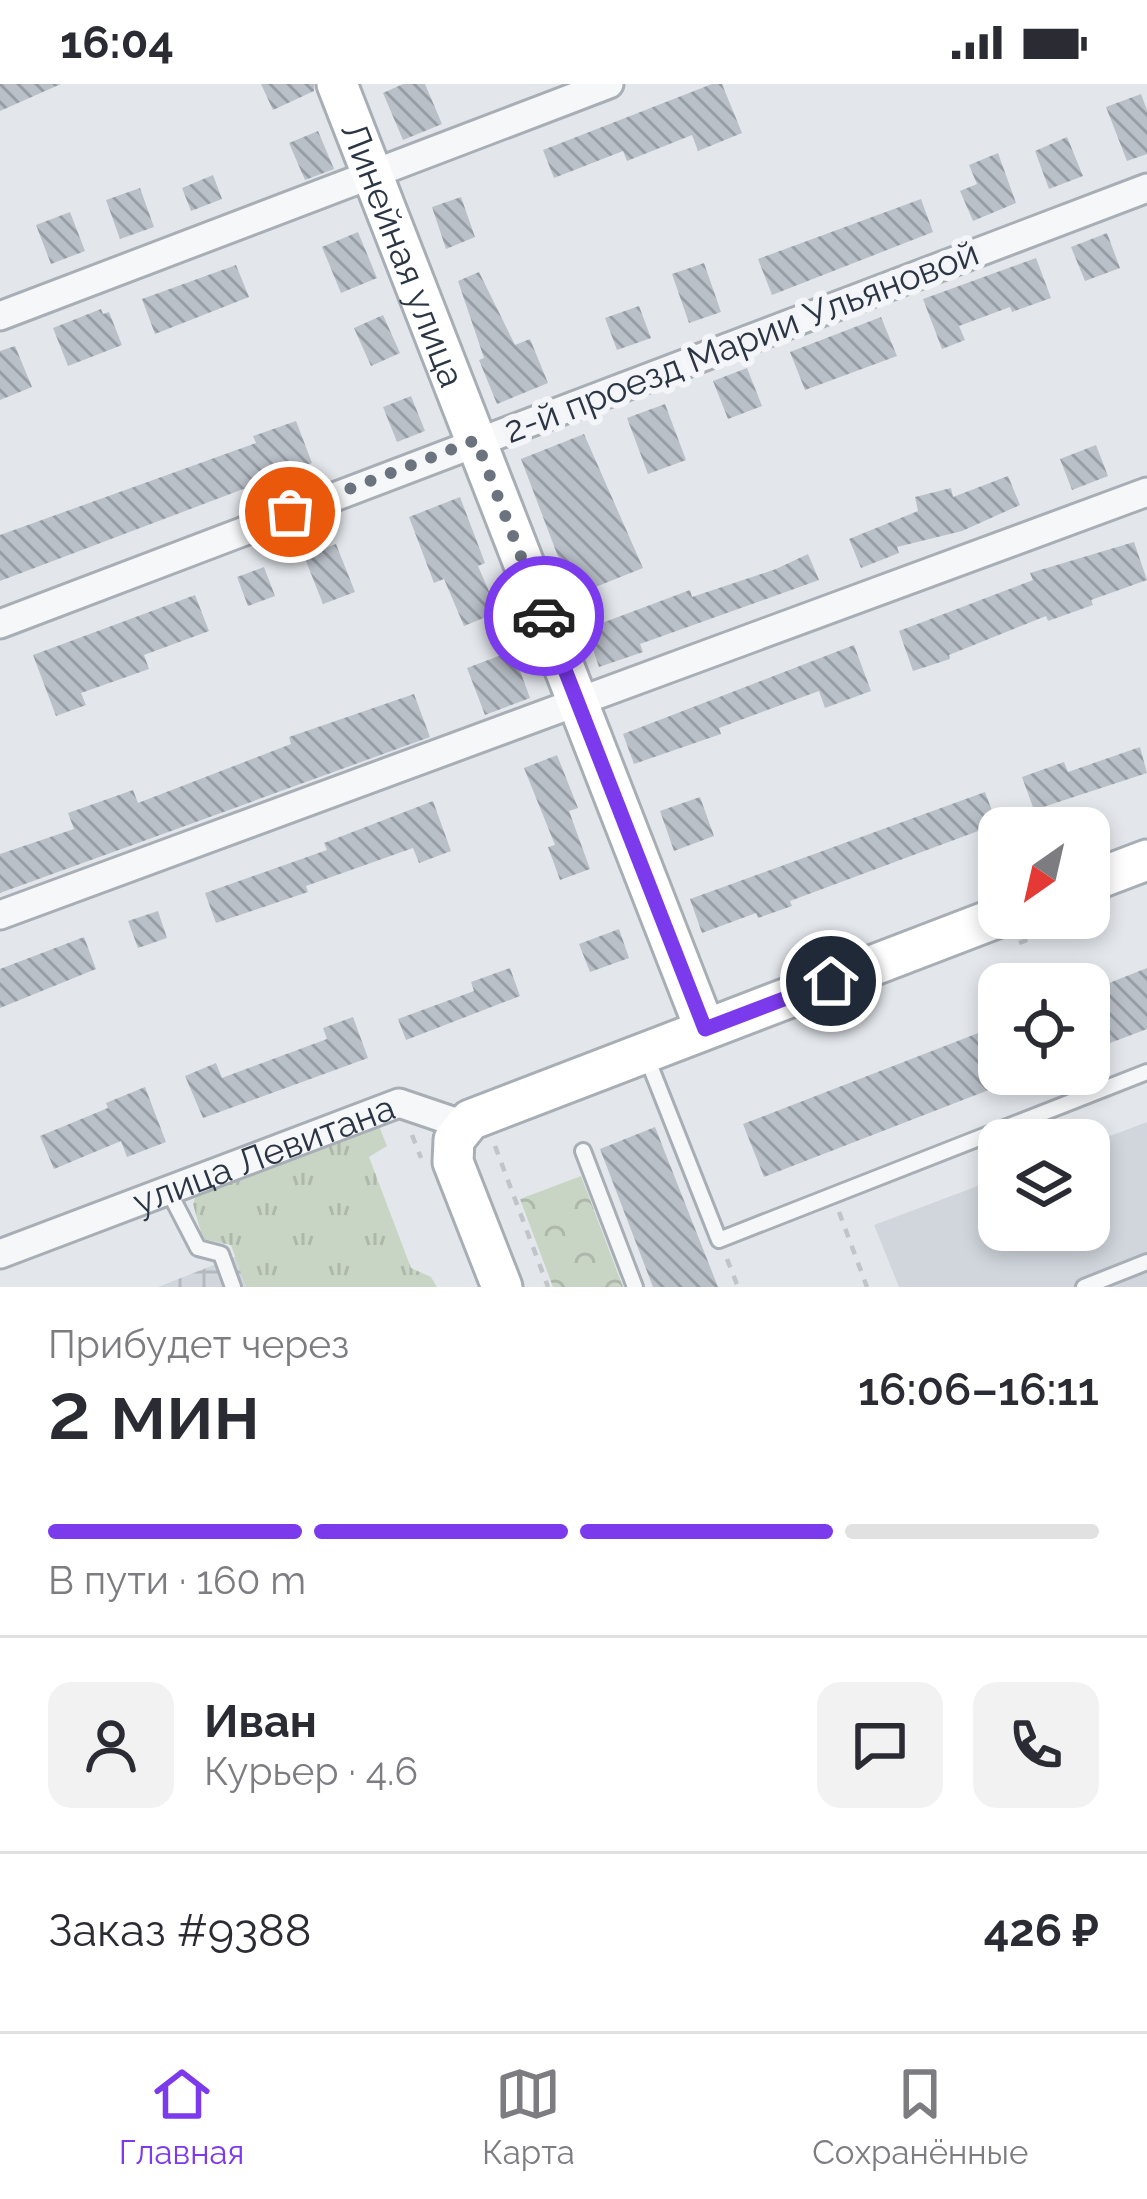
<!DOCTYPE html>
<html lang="ru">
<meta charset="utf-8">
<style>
body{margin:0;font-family:Raleway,sans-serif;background:#f2f2f3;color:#2b2b33;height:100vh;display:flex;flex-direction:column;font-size:45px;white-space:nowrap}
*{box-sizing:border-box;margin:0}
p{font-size:39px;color:#7c7c81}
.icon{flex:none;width:66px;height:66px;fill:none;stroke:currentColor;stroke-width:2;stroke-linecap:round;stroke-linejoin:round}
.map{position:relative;height:1203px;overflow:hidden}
.drawer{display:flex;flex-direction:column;background:#fff;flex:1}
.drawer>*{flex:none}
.needle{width:78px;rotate:214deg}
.fabs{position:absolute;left:978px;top:723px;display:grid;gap:24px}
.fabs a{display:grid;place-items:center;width:132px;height:132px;border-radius:24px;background:#fff;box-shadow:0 6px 18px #0003;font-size:60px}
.pin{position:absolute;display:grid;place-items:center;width:102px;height:102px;color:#fff;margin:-51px;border:6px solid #fff;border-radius:50%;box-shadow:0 3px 12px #0007}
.courier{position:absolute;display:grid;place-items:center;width:120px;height:120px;margin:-60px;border:9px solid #7c3aed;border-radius:50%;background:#fff;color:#222;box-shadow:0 3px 15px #0007}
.summary em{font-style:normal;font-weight:600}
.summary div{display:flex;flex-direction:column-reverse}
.summary{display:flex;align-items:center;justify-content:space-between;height:204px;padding:0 48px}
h1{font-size:78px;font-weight:600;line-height:90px}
.bar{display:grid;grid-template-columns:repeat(4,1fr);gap:18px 12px;align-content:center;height:144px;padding:0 48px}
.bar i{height:15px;border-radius:9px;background:#e1e1e2}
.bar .active{background:#7c3aed}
.bar p{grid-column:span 4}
.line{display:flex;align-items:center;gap:30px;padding:0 48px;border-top:3px solid #e1e1e2}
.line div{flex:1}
.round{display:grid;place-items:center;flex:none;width:126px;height:126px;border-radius:24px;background:#f2f2f3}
.status{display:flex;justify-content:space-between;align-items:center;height:84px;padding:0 60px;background:#fff;direction:ltr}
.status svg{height:33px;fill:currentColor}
.menu{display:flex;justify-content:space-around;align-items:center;height:168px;border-top:3px solid #e1e1e2;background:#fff;font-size:33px;color:#7c7c81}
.menu a{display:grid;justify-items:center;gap:6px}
.menu .active{color:#7c3aed}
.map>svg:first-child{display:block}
.built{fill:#d1d6dd}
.industrial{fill:url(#industrial-grid)}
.grass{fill:url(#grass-tufts)}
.park{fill:url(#park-crowns)}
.building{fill:url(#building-back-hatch)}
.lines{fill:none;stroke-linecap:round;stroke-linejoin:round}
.lane-casing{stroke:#a8aeb5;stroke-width:20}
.street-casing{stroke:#a8aeb5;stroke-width:33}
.secondary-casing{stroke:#a8aeb5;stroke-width:45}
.path{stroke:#c1c5ca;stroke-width:4.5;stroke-dasharray:9 9;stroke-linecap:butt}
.lane{stroke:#f6f7f9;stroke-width:14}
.street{stroke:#f6f7f9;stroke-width:27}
.secondary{stroke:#fff;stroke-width:39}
.done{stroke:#6b737e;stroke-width:12;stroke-dasharray:0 21.6}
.route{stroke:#7c3aed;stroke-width:15}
.labels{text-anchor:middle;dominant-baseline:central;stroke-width:12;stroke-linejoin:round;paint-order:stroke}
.street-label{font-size:36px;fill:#2b3543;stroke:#f3f5f8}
</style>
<div class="status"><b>16:04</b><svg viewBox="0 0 49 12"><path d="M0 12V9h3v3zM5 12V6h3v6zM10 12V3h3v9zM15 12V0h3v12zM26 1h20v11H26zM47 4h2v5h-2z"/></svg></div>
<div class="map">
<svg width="1147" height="1203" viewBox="0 0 1147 1203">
<defs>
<pattern id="industrial-grid" width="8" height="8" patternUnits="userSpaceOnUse" patternTransform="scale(3)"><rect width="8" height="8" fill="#d1d6dd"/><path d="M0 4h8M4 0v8" fill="none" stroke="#b4b8bf"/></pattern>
<pattern id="grass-tufts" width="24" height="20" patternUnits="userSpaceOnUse" patternTransform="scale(3)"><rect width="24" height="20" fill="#c9d5c4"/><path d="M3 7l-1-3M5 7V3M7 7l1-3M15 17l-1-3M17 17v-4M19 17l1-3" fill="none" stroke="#adb7aa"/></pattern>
<pattern id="park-crowns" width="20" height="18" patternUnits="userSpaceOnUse" patternTransform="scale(3)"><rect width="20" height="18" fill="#c9d5c4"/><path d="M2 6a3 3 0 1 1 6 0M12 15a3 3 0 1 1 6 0" fill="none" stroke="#adb7aa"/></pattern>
<pattern id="building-back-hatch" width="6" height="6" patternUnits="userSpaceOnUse" patternTransform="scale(3)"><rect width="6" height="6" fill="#bac0c8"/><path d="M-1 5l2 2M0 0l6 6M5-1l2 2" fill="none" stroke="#979da4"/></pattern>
</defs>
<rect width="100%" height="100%" fill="#e3e7eb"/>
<path class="built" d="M1147,1038v165h-248l-25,-62 125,-47v52h90v-86z"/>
<path class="industrial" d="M252,1166l14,37h-108z"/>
<path class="grass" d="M377,1037l10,25 -18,11 42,111 20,9 6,10h-191l-15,-42 -28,-6 -10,-35 5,-16z"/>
<path class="park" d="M581,1092l42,111h-70l-33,-88z"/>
<path class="building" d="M0,0h61l-61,27z
M261,0h53v7l-41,19z
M403,0h22l17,40 -39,16 -20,-47z
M712,0h10l20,49 -44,18 -6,-16 -65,26 -4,-10 -69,27 -11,-28z
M1141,10l6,16v44l-20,7 -21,-54z
M318,47l16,38 -29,11 -16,-37z
M1067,53l16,39 -34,13 -14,-38z
M998,69l18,50 -43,18 -13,-30 17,-7 -8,-19z
M213,91l9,24 -31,12 -9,-23z
M140,104l14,39 -34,12 -14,-39z
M461,113l14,40 -29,12 -14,-42z
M921,115l12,33 -161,63 -14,-36z
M70,128l15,39 -34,13 -15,-39z
M358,148l19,46 -36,15 -19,-46z
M1107,149l13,35 -35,13 -14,-34z
M1036,174l15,40 -39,14 -2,-5 -51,19 6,14 -23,9 -19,-50z
M704,179l17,49 -32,11 -17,-49z
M236,181l13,32 -94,37 -13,-35z
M479,188l36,73 15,-6 18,44 -51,21 -18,-44 5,-2 -26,-77z
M639,222l12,32 -34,12 -12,-32z
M101,225l2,5 6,-2 13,33 -54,21 -15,-38z
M383,231l17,38 -29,13 -17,-38z
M881,233l16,39 -92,34 -15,-38z
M15,262l17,41 -32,13v-49z
M747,284l15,38 -34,13 -15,-38z
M411,312l14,35 -28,11 -14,-35z
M665,320l21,56 -38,14 -21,-56z
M296,337l16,42 -312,118v-46l256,-92 -3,-7z
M584,350l59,134 -70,28 -52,-137z
M1096,361l12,31 -36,14 -12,-31z
M1008,392l12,29 -58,26 -65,16 2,6 -38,15 -12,-29 69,-28 -3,-14 36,-9 2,9z
M460,413l25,66 -7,3 20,46 -34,14 -20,-47 -10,4 -25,-66z
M1134,458l13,38 -56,20 2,5 -45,16 -2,-5 -97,39 1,4 -37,12 -14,-40 134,-51 -3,-7z
M336,460l19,48 -32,12 -19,-48z
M808,470l11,26 -179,64 3,8 -44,15 -13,-38 104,-39 2,7 84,-28z
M264,483l11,29 -27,10 -11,-29z
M195,511l14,36 -65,24 5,14 -68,24 5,12 -30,11 -23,-61z
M854,561l17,46 -46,17 -6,-17 -100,37 2,6 -87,30 -11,-30z
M504,570l1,3 9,-3 16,44 -45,17 -18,-47z
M414,610l16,43 -430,156v-39l74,-25 -6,-16 65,-23 5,13 153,-59 -2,-7z
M1140,663l7,26 -113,37 -12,-33 42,-15 4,10z
M557,671l21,53 -9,3 21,58 -30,11 -12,-33 7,-2 -31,-77z
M985,708l12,32 -207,77 2,5 -34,12 -2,-5 -54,20 -12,-34z
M700,713l14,39 -40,15 -14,-40z
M433,717l18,50 -32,12 -6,-15 -107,38 2,6 -92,31 -11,-30 122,-43 -3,-7z
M158,827l9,27 -29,10 -10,-27z
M619,845l10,29 -39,14 -11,-28z
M84,853l12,32 -96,39v-39z
M510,884l10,28 -114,44 -8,-21 76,-28 -3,-9z
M1147,884v61l-58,22v-60z
M353,933l15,41 -165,60 -18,-42 31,-13 6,15 105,-39 -4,-11z
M999,941v61l-235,91 -21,-53z
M145,1003l21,55 -39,15 -6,-16 -67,28 -14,-33 68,-28 -2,-5z
M655,1043l63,160h-65l-53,-138z"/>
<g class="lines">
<g class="lane-casing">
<path id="lane" d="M647,974l72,182 428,-168
M583,1067l52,136
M167,1104l31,60 23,6 12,33
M1084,1203l63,-25"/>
</g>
<g class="street-casing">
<g id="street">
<path d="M0,232l609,-232"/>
<path d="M0,540l1147,-436"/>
<path d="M0,831l1147,-423"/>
<path id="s1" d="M0,1170l399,-151 65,22"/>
</g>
</g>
<g class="secondary-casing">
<g id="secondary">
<path id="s2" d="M337,0l368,945"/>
<path d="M1089,798l58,-22"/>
<path d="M502,1203l-49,-125 1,-22 16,-20 529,-203"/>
</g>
</g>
<path class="path" d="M1019,859l66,-25
M412,1051l9,23
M495,1062l53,141
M839,1128l28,75
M727,1175l11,28"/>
<use href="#lane" class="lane"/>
<use href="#street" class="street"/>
<use href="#secondary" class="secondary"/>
</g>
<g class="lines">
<path class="done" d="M290,428l186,-72 68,176"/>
<path class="route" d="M544,532l161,413 126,-48"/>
</g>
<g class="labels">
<g class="street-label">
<text stroke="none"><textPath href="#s2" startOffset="183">Линейная улица</textPath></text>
<text transform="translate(741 257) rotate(-21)">2-й проезд Марии Ульяновой</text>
<text stroke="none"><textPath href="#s1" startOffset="282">улица Левитана</textPath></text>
</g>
</g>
</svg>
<div class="fabs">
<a><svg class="needle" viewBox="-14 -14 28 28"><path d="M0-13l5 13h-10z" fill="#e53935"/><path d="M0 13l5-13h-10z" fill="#7c7c81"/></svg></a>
<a><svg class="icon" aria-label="locate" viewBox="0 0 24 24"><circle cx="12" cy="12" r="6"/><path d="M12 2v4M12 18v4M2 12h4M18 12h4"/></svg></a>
<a><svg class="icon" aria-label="layers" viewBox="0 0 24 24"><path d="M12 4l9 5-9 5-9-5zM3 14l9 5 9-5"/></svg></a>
</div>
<div class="pin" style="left:290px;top:428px;background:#ea580c"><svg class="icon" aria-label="bag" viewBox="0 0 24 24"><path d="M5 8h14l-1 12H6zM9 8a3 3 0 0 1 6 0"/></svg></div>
<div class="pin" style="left:831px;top:897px;background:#1f2937"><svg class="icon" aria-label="home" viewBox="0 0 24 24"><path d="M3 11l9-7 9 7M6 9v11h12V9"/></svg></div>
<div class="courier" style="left:544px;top:532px"><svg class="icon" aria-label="car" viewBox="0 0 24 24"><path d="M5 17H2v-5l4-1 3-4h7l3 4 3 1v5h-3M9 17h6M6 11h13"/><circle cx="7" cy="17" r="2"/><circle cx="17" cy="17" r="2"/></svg></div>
</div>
<section class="drawer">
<div class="summary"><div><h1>2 мин</h1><p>Прибудет через</p></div><em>16:06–16:11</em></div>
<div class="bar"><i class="active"></i><i class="active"></i><i class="active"></i><i></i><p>В пути · 160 m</p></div>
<div class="line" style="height:216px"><a class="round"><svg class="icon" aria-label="person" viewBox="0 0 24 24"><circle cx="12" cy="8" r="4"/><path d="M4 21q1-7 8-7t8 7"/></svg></a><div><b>Иван</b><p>Курьер · 4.6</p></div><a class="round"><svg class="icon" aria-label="chat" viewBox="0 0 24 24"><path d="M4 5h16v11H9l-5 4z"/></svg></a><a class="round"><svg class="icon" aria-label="phone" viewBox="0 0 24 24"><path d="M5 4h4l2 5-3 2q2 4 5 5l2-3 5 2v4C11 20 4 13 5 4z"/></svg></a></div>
<div class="line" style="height:156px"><div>Заказ #9388</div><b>426 ₽</b></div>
</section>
<nav class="menu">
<a class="active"><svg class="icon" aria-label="home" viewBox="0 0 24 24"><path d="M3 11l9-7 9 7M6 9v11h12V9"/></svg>Главная</a>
<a><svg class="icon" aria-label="map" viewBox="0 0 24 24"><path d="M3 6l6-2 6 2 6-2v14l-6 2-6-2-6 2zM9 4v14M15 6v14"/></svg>Карта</a>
<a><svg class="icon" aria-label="saved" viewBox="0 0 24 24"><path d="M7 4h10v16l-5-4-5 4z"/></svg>Сохранённые</a>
</nav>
